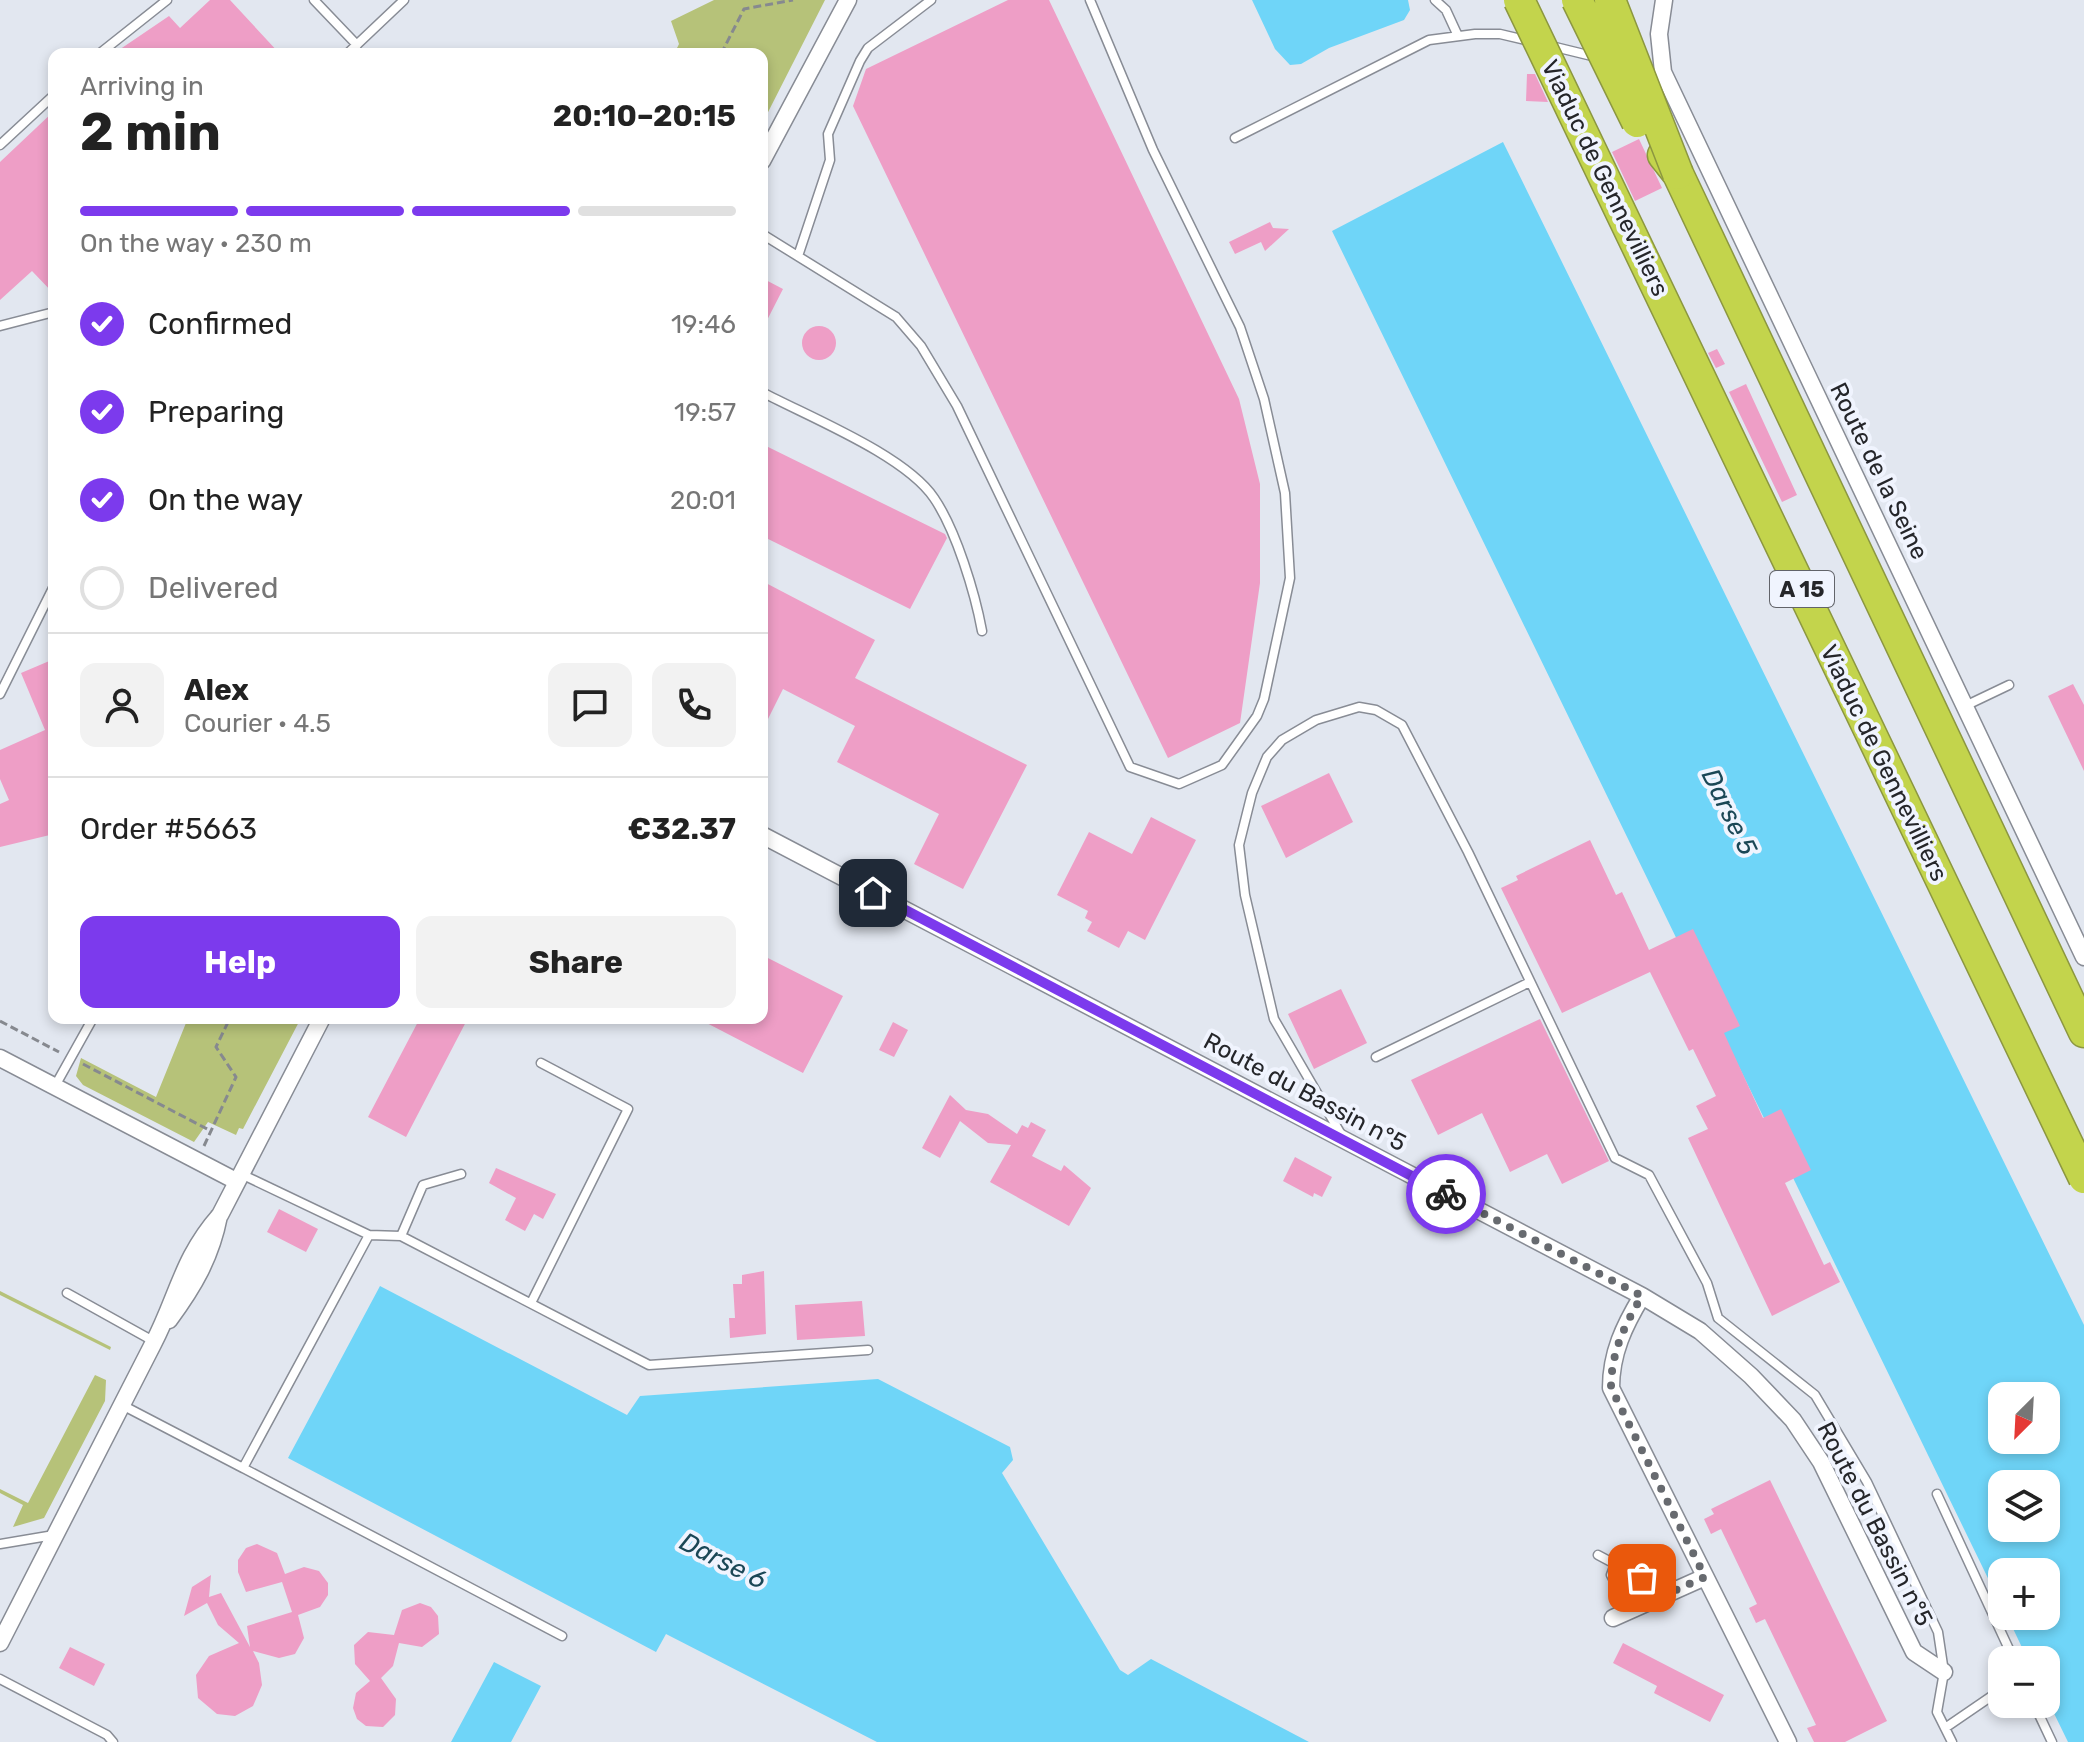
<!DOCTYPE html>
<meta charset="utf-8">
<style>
body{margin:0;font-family:Rubik,sans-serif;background:#f2f2f2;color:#222;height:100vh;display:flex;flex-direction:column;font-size:30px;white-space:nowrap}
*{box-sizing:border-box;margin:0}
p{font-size:26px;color:#767676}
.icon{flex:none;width:44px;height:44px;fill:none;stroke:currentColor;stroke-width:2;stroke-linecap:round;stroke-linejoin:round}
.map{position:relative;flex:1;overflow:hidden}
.drawer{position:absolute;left:48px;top:48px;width:720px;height:976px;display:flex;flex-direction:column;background:#fff;border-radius:16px;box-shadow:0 4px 12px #0003}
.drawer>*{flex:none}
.needle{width:52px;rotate:204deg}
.buttons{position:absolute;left:1988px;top:1382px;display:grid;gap:16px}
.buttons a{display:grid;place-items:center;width:72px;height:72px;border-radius:16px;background:#fff;box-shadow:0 4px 12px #0003;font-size:40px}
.pin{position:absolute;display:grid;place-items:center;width:68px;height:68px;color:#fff;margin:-34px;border-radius:16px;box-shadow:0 4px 12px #0006}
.courier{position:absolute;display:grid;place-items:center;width:80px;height:80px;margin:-40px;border:6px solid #7c3aed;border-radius:50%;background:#fff;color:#222;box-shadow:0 2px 10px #0007}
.overview em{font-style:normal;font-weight:700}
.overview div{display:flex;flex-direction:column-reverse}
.overview{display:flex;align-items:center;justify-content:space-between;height:136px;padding:0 32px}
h1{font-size:52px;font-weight:700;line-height:60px}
.bar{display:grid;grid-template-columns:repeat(4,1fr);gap:12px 8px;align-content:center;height:96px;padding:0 32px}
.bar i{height:10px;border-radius:6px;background:#e0e0e0}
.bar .selected{background:#7c3aed}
.bar p{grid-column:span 4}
.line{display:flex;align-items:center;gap:20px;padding:0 32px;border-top:2px solid #e0e0e0}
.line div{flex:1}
.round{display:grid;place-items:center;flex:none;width:84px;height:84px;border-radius:16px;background:#f2f2f2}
ol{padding:0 32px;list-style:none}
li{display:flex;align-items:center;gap:24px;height:88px}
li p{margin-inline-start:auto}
li .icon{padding:8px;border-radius:50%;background:#7c3aed;color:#fff;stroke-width:4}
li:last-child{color:#767676}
li i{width:44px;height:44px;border:4px solid #e0e0e0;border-radius:50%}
.cta{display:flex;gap:16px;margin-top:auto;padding:16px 32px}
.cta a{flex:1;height:92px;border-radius:16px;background:#7c3aed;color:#fff;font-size:32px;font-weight:700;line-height:92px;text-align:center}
.cta a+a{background:#f2f2f2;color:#222}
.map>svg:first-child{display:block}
.green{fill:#b6c279}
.water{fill:#6fd5f8;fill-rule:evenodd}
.building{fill:#ee9ec6}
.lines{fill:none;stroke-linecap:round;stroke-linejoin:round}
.service-casing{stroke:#888c95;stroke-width:11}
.minor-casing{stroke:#888c95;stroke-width:19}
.motorway-casing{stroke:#8c9740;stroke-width:33}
.path{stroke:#86898f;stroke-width:3;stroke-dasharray:8 4;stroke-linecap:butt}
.service{stroke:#fff;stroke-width:8}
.minor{stroke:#fff;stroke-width:16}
.motorway{stroke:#c3d44c;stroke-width:30}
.motorway-bridge-casing{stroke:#8c9740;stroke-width:33;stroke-linecap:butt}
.motorway-bridge{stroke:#c3d44c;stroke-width:30}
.done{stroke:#676a6f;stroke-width:8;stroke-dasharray:0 14.4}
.route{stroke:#7c3aed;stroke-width:10}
.labels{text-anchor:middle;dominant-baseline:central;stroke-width:8;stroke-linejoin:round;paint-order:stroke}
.shield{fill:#f0f4fe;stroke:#62646a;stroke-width:2}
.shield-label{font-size:22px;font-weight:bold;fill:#25262a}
.street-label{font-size:24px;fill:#25262a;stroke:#f0f4fe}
.water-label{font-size:26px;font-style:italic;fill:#1b4756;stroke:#f0f4fe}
</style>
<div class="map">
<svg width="2084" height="1742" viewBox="0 0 2084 1742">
<rect width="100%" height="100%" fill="#e2e7f0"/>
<path class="green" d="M714,0h111l-63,124v-70h-88l5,-10 -8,-23z
M188,1018h113l-58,111 -4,-1 -3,7 -28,-13 -14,20 -111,-57 -7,-9 5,-18 75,39z
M0,1291l111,56 -1,3 -110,-55z
M95,1375l11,5 -1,21 -61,117 -31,9 10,-22 -23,-12v-4l28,14z"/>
<path class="water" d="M1252,0h156l2,10 -6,10 -75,28 -28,16 -11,1 -15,-16z
M1503,142l581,1183v417h-16l-22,-45v-37h-18l-21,-44h39v-44h-44v35l-670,-1376zM2002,1396h44v44h-44zM2002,1484h44v44h-44z
M380,1286l247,129 13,-19 238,-17 132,68 3,13 -11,13 118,197 8,5 23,-16 158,83h-432l-211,-108 -10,18 -368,-194z
M494,1662l47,24 -30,56h-60z"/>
<path class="building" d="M210,0h20l50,54h-167l56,-38 11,12z
M1008,0h41l190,399 21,85v99l-20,140 -72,35 -315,-652 13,-37z
M1527,74h8l13,28 -22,-1z
M54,111v183l-22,-23 -32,29v-138z
M1639,139l23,49 -27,13 -23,-49z
M1270,222l3,6 16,1 -24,22 -4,-9 -26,12 -6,-12z
M762,278l21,11 -21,41z
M802 343a17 17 0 1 1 34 0a17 17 0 1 1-34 0Z
M1717,349l8,15 -9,4 -8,-15z
M1746,384l51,111 -15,7 -53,-110z
M762,444l183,90 2,4 -37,71 -148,-73z
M762,581l113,59 -20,38 172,87 -64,124 -49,-25 25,-50 -102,-52 18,-36 -72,-37 -21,42z
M54,659v175l-54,13v-43l9,-4 -9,-21v-29l45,-20 -24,-57z
M2073,684l11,21v66l-36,-75z
M1329,773l24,49 -67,36 -25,-52z
M1151,817l45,23 -51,100 -17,-9 -9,17 -32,-17 5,-9 -7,-4 3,-7 -31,-16 32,-63 43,22z
M1590,840l26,55 6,-3 27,58 44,-21 47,97 -16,7 39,85 18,-9 30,61 -26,13 39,82 6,-3 10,20 -68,34 -84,-178 20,-9 -12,-23 20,-10 -23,-47 -4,2 -39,-79 -88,41 -61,-125 17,-8 -2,-4z
M762,955l81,41 -40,77 -106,-55h65z
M1341,989l26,54 -53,26 -26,-55z
M420,1018h48l-62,119 -38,-20z
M1540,1019l69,142 -47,23 -15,-30 -37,18 -28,-59 -44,22 -27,-55z
M893,1022l15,8 -14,27 -15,-7z
M950,1095l16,15 22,4 29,20 5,-9 6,3 3,-6 15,8 -14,26 29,15 3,-6 27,23 -22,38 -79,-44 21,-37 -23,-2 -28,-22 -20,37 -18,-10z
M1295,1157l37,20 -10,20 -8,-4 -1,4 -30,-16z
M496,1168l60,26 -13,25 -9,-5 -9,17 -20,-11 11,-22 -27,-15z
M279,1209l39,20 -12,23 -39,-20z
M764,1271l2,63 -36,4 -1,-20h6l-2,-34h9v-9z
M862,1301l3,35 -68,4 -2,-35z
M1770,1480l117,241 -42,21h-31l-7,-14 9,-3 -51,-106 -9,4 -7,-15 8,-4 -36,-75 -10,5 -7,-15 10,-5 -3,-5z
M257,1544l20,9 8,21 19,-7 15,4 9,12v12l-8,12 -22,8 6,23 -9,16 -16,4 -26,-7 6,12 3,22 -9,21 -18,10 -18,-2 -19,-16 -2,-23 13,-19 30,-13 -21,-18 -11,-22 -23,13 8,-29 19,-12 -2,22 12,-4 29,54 -3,-21 45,-14 -10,-30 -36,10 -8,-20v-12l8,-12z
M420,1603l11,4 7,9 1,18 -17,13 -23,-4 -6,23 -12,12 15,21 -1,16 -12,12 -17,-1 -9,-7 -4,-11 3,-15 14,-12 -15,-17 -1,-19 14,-13 26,3 8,-25z
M1623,1643l101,52 -14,27 -56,-29 3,-7 -44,-23z
M70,1647l35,17 -11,22 -35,-18z"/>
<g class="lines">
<g class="service-casing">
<path id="service" d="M314,0l43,45
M1435,0l11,10 12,26
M1551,46l45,11
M99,54l68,-54
M347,54l57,-54
M1235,138l194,-98 46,-6h25l30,7
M0,145l54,-50
M762,234l134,83 25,29 36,60 173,361 49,17 43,-19 35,-49 7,-17 26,-121 -5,-85 -21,-94 -24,-72 -87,-177 -63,-150
M798,256l32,-96 -2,-26 32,-73 8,-13 63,-48
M0,326l54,-14
M762,392c47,25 143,63 172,106 22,32 41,95 48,133
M0,694l54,-108
M1965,706l44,-21
M1376,1057l154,-75
M55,1086l38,-68
M1342,1136l-68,-117 -29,-124 -6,-50 13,-52 15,-36 15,-17 34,-20 43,-13 17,3 26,15 66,127 147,306 34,17 58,108 11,35 97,77 52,87 71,150 6,40 -7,40 15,30
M369,1235l32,1 248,129 219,-15
M401,1236l22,-51 38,-11
M67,1293l88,49
M531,1303l97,-194 -87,-46
M122,1405l121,63 126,-233 -128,-61
M243,1468l319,168
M1937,1494l77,166
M0,1544l54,-9
M1598,1555l71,38
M1615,1564l-4,11 13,25
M0,1679l107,56 6,7
M2034,1704l18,38
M1945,1728l57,-39"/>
</g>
<g class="minor-casing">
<path id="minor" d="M1664,0l-5,34 4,38 421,885
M762,161l86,-161
M762,835l880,461 58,35 51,45 42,44 28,42 93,190 30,20
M0,1058l236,123
M1642,1296c-18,30 -31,57 -31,92l177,354
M169,1320c25,-34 42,-63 50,-104
M1613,1618l92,-41
M0,1643c51,-99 102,-199 153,-299 25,-48 29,-86 67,-129l102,-197"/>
</g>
<g class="motorway-casing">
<path id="motorway" d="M1663,155l15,19 406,858"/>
</g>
<path class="path" d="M721,54l23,-45 49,-9
M0,1021l59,31
M83,1064l128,67
M204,1146l32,-69 -20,-30 14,-29"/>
<use href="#service" class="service"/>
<use href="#minor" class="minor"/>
<use href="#motorway" class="motorway"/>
<g class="motorway-bridge-casing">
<path id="motorway-bridge" d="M1519,0l565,1178
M1577,0l60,122
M1610,0l68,174"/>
</g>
<use href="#motorway-bridge" class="motorway-bridge"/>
</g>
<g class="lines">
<path class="done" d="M1446,1194l196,102c-18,30 -31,57 -31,92l94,189 -36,16 -27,-15"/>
<path class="route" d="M873,893l573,301"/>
</g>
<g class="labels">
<rect class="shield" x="1770" y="571" width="64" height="36" rx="6"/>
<g class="shield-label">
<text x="1802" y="589">A 15</text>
</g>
<g class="street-label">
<text transform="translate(1605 178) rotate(64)">Viaduc de Gennevilliers</text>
<text transform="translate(1879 471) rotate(64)">Route de la Seine</text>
<text transform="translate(1884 763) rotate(64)">Viaduc de Gennevilliers</text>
<text transform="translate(1305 1092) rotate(28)">Route du Bassin n°5</text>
<text transform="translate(1875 1524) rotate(63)">Route du Bassin n°5</text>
</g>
<g class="water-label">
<text transform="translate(1729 812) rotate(64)">Darse 5</text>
<text transform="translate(723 1561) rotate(27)">Darse 6</text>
</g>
</g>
</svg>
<div class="buttons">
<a><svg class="needle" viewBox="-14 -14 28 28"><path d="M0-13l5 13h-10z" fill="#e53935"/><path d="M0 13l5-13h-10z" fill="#767676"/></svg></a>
<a><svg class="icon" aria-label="layers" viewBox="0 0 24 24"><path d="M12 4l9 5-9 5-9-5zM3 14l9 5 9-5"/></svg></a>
<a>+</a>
<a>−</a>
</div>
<div class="pin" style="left:1642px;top:1578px;background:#ea580c"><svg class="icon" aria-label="bag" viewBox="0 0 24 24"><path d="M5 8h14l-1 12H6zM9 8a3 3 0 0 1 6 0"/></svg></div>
<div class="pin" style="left:873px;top:893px;background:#1f2937"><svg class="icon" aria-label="home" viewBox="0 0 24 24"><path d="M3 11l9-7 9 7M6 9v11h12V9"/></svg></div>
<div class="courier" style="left:1446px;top:1194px"><svg class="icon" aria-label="bike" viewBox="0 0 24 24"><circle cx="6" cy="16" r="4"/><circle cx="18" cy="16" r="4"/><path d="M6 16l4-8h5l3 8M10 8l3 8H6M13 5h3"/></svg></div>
<section class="drawer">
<div class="overview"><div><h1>2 min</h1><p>Arriving in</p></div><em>20:10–20:15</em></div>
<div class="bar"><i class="selected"></i><i class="selected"></i><i class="selected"></i><i></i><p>On the way · 230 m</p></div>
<ol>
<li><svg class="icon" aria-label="check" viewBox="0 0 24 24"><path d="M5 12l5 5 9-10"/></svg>Confirmed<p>19:46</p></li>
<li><svg class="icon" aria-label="check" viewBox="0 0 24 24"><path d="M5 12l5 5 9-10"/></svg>Preparing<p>19:57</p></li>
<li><svg class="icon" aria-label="check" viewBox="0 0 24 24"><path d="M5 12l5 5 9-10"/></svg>On the way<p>20:01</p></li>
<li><i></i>Delivered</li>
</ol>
<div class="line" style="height:144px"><a class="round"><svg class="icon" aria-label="person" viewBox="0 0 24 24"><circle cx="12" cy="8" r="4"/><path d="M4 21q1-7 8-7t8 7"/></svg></a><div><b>Alex</b><p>Courier · 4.5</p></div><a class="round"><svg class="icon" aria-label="chat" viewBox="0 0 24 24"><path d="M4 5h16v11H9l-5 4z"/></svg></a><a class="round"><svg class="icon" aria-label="phone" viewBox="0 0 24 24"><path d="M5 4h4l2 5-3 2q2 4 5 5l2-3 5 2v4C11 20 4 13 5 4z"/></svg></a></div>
<div class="line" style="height:104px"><div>Order #5663</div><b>€32.37</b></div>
<div class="cta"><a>Help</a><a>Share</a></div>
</section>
</div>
